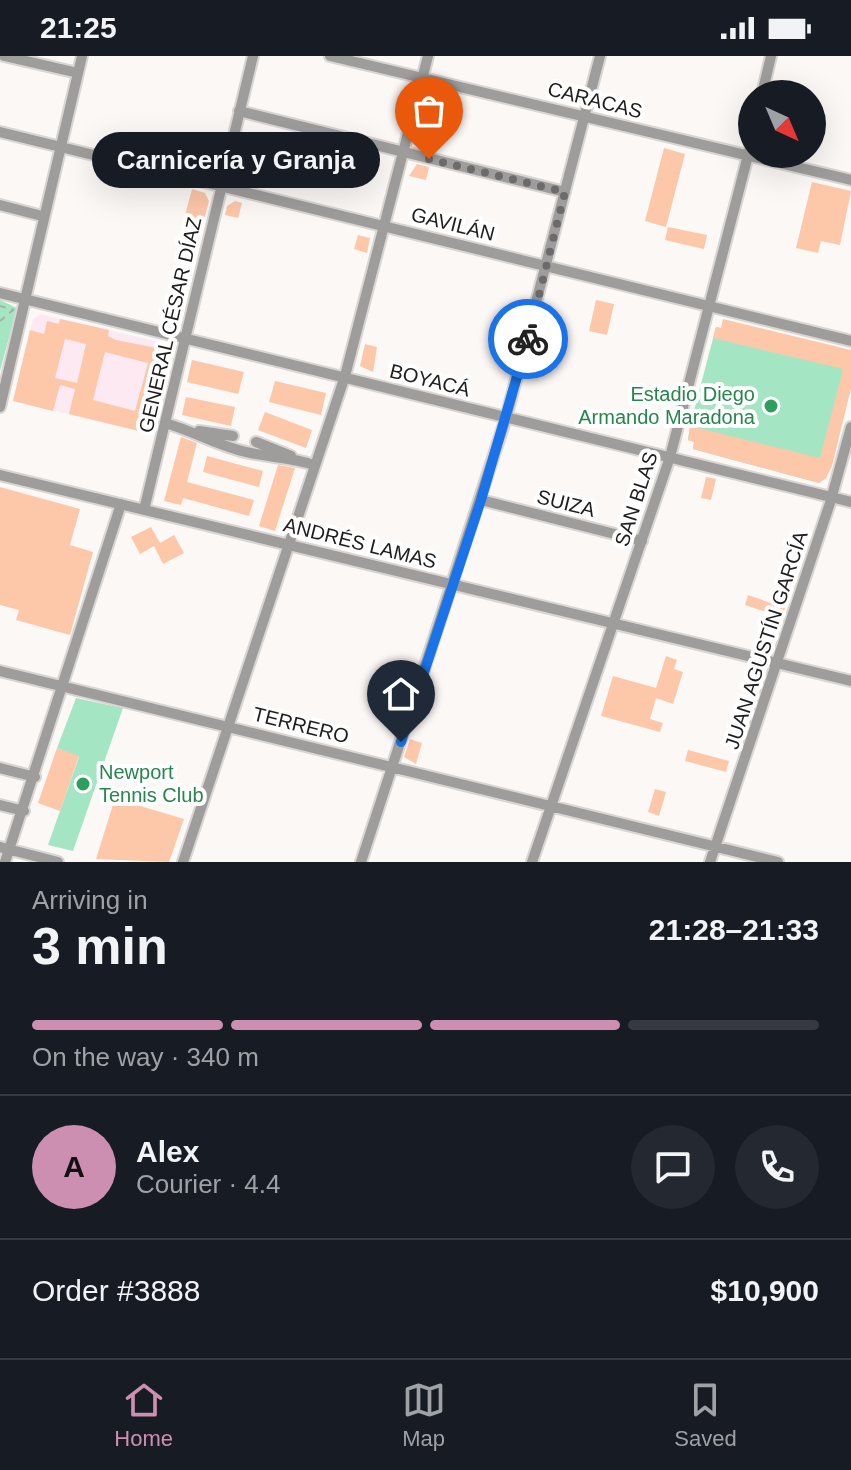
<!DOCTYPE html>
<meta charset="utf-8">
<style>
body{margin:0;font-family:Arial,sans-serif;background:#242831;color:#f1f3f6;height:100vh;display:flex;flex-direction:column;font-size:30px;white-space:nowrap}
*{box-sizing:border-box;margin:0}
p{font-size:26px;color:#9ea1a6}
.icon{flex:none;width:44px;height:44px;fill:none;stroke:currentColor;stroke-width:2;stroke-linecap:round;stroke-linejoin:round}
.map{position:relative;height:806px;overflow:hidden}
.side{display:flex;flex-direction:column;background:#171b24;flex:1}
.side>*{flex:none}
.needle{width:52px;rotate:136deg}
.buttons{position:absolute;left:738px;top:24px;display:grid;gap:16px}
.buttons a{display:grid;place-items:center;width:88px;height:88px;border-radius:50%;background:#171b24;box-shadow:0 8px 32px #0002;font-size:40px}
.pin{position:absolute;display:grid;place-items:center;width:68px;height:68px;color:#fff;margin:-82px -34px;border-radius:50% 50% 50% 0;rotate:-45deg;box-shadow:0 0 8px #0007}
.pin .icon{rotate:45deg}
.courier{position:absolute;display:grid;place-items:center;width:80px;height:80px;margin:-40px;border:6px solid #1a73e8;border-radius:50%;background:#fff;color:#222;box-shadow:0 2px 10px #0007}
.bubble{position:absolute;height:56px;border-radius:28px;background:#171b24;box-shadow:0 8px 32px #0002;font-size:26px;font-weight:600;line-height:56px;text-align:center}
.headline em{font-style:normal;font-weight:600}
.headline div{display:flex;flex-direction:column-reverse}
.headline{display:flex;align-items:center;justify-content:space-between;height:136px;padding:0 32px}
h1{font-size:52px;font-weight:600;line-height:60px}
.bar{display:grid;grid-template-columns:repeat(4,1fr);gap:12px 8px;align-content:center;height:96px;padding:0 32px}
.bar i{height:10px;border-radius:6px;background:#363941}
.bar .selected{background:#cc8fb2}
.bar p{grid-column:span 4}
.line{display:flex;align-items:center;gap:20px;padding:0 32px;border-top:2px solid #363941}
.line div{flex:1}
.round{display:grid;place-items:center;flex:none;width:84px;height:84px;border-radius:42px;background:#242831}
.status{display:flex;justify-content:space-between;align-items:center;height:56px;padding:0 40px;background:#171b24;direction:ltr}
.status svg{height:22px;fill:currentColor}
.dock{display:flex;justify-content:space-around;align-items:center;height:112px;border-top:2px solid #363941;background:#171b24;font-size:22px;color:#9ea1a6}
.dock a{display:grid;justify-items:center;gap:4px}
.dock .selected{color:#cc8fb2}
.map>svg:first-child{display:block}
.education{fill:#fde9f1}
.green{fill:#a4e6c4}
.building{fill:#fdc7a9;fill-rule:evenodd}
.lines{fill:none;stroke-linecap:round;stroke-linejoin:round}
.minor-casing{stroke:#d9d5d3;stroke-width:14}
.path{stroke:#aeabaa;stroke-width:2;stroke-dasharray:6 6;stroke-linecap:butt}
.minor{stroke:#9e9d9b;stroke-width:10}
.done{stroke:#6c6a6a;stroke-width:8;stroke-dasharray:0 14.4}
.route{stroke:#1a73e8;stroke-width:10}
.leisure-dot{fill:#2e9e5b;stroke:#fff;stroke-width:3}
.labels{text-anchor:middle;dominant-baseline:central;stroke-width:8;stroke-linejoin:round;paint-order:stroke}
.street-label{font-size:20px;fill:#1f1e1e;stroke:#fff}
.leisure-label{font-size:20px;fill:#27864d;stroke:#fff;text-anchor:end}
</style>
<div class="status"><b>21:25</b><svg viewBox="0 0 49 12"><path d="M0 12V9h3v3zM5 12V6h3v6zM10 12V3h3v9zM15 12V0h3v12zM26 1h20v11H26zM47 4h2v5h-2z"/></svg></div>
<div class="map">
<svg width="851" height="806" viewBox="0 0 851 806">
<rect width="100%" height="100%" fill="#fcf8f6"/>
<path class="education" d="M40,258l124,29 3,7 -20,83 -134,-32 20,-82z"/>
<path class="green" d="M0,244l17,8 -17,63z
M716,271l135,32v29l-25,90 -7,5 -126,-34 1,-7 -6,-2 2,-14z
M76,642l47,10 -50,143 -25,-6 31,-88 -22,-9z"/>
<path class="building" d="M664,92l21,6 -19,73 -21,-6z
M194,100l23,6 -2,8 -7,4 -18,-4z
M417,108l12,3 -3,13 -17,-4z
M234,115l15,4 -3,9 -14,-3z
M812,126l39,9 -11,54 -19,-4 -3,12 -22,-5z
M192,133l13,4 4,8 -5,19 -19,-5z
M235,145l7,2 -4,15 -13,-3 2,-9z
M668,171l39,8 -3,14 -39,-9z
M358,179l12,3 -3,15 -13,-4z
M596,244l18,4 -7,31 -18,-4z
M60,263l49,11 -1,6 8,4 51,10 -20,83 -78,-19 6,-25 -15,-4 -7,26 -40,-10 17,-71 14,4 3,-13 12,3zM65,283l21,5 -9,39 -22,-5zM105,296l43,11 -13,48 -42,-11z
M723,263l128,31v38l-19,78 -6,12 -7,5 -126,-34 1,-7 -6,-2 2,-14 130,32 23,-89 -130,-31 3,-11 5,1z
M365,288l12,3 -4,25 -13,-6z
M192,304l52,12 -6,22 -51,-12z
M275,325l51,12 -5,22 -52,-13z
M186,341l49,10 -4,19 -49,-11z
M265,356l47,18 -6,18 -48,-18z
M181,381l16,6 -10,39 67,18 -5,16 -66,-18 -2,7 -17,-4z
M207,400l56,15 -4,16 -56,-15z
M278,409l17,3 -20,63 -16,-5z
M706,421l10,2 -5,21 -10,-2z
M0,431l80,22 -10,36 23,7 -23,83 -54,-15 3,-10 -19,-5z
M151,471l9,16 14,-8 10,18 -21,11 -9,-18 -14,8 -9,-17z
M748,539l37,13 -3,9 -37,-12z
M666,600l11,4 -3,9 9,3 -10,32 -17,-6 -6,21 13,4 -3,9 -59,-16 12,-40 43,12z
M410,683l12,4 -6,21 -12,-7z
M57,692l22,8 -19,55 -22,-8z
M688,694l41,11 -3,11 -41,-11z
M655,733l11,3 -7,24 -11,-4z
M117,736l22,7 -2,6 47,14 -15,43 -73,-3z"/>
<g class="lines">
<g class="minor-casing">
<path id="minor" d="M4,0l74,17
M330,0l521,124
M762,38l9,-38
M239,55l326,81
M0,76l851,209
M0,149l42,11
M0,237l851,209
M0,351l82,-351
M165,367c25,7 46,19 70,26 27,9 53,7 79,16
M199,375l34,5
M256,386l35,14
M0,419l851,206
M481,444l161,41
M144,454l109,-454
M0,615l778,191
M0,712l35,9
M0,749l24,6
M0,791l58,15
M5,806l116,-358
M183,806l162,-486 83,-320
M361,806l145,-444 94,-362
M532,806l138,-405 82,-317
M710,806l120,-359 21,-76"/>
</g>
<path class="path" d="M0,250l14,4
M0,265l13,-11"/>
<use href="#minor" class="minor"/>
</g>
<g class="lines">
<path class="done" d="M429,103l136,33 -37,147"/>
<path class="route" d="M401,686l80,-242 47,-161"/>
</g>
<g class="leisure-dot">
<circle cx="771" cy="350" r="8"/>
<circle cx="83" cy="728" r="8"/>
</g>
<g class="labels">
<g class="street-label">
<text transform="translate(595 44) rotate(14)">CARACAS</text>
<text transform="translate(453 168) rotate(14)">GAVILÁN</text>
<text transform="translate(170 269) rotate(-77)">GENERAL CÉSAR DÍAZ</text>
<text transform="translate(430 324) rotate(14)">BOYACÁ</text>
<text transform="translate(636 443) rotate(-72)">SAN BLAS</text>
<text transform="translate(566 447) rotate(14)">SUIZA</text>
<text transform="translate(360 487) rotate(14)">ANDRÉS LAMAS</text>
<text transform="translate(766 584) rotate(-72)">JUAN AGUSTÍN GARCÍA</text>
<text transform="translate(301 669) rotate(14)">TERRERO</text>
</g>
<g class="leisure-label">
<text x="755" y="338">Estadio Diego<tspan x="755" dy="23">Armando Maradona</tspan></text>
<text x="99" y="716" text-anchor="start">Newport<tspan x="99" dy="23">Tennis Club</tspan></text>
</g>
</g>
</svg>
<div class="buttons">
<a><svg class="needle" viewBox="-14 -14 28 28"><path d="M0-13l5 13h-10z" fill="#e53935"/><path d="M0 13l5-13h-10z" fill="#9ea1a6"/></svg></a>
</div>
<div class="pin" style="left:429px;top:103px;background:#ea580c"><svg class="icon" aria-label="bag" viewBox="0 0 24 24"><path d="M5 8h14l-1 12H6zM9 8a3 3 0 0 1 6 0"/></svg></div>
<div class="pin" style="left:401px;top:686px;background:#1f2937"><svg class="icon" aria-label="home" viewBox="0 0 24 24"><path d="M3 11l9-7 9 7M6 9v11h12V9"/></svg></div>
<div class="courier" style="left:528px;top:283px"><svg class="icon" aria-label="bike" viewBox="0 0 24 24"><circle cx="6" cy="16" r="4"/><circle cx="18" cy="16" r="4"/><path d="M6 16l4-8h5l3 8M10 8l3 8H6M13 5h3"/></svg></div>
<div class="bubble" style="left:92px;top:76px;width:288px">Carnicería y Granja</div>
</div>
<section class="side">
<div class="headline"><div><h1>3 min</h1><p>Arriving in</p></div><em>21:28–21:33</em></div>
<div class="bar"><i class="selected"></i><i class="selected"></i><i class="selected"></i><i></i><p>On the way · 340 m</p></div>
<div class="line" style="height:144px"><b class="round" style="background:#cc8fb2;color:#111">A</b><div><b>Alex</b><p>Courier · 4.4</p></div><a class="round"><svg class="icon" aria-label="chat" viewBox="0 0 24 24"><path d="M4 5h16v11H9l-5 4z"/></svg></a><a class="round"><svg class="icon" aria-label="phone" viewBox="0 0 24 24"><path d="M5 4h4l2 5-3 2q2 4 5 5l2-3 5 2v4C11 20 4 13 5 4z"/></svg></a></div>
<div class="line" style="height:104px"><div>Order #3888</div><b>$10,900</b></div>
</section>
<nav class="dock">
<a class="selected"><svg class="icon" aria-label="home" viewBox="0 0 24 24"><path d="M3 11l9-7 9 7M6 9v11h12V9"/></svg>Home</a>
<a><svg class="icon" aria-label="map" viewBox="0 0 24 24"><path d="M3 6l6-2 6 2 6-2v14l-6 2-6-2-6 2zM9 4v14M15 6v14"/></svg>Map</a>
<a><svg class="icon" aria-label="saved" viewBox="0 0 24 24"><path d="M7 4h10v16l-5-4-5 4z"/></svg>Saved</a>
</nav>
